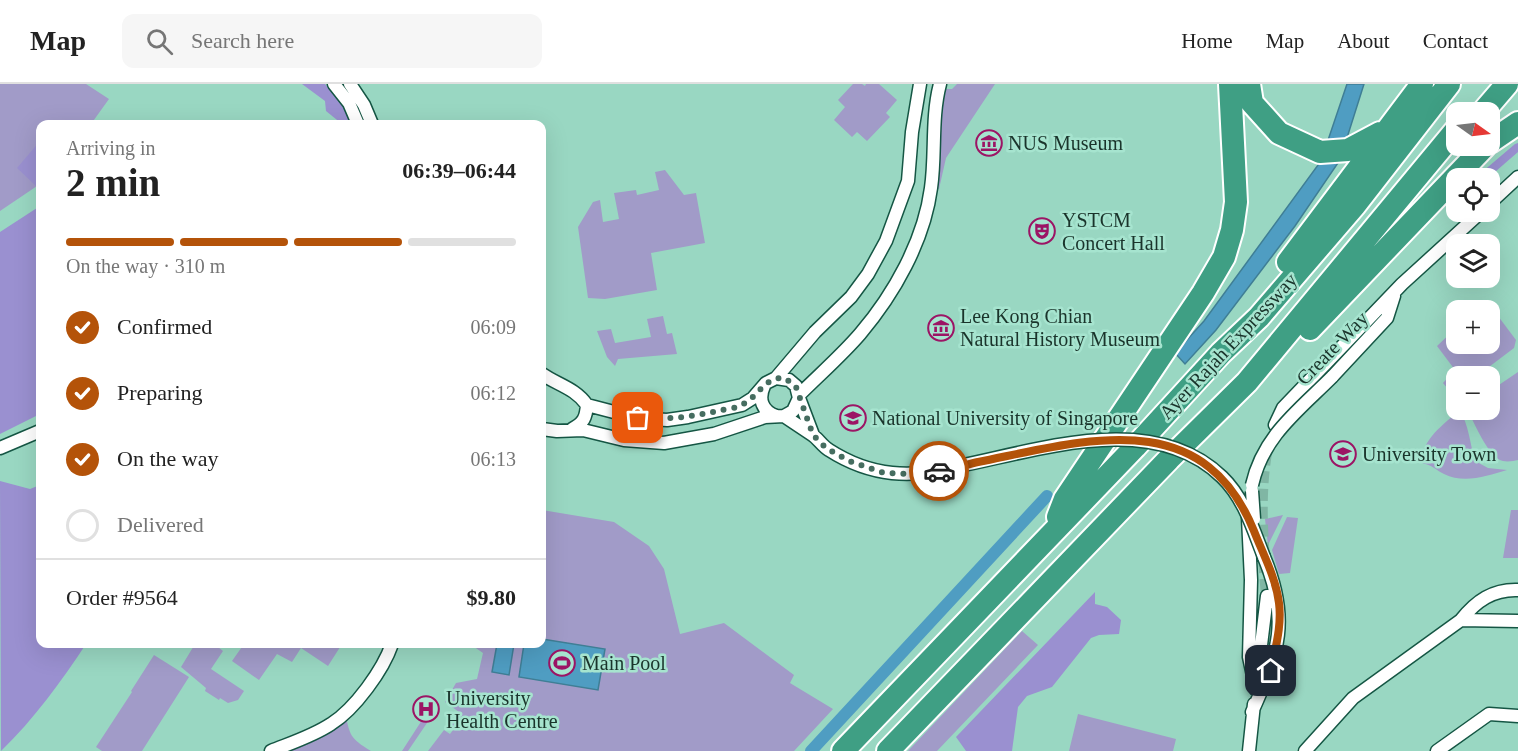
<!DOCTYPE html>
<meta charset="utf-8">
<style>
body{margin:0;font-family:"Times New Roman",serif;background:#f6f6f6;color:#222;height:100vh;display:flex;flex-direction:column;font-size:22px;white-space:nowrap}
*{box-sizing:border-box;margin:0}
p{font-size:20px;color:#767676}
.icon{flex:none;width:33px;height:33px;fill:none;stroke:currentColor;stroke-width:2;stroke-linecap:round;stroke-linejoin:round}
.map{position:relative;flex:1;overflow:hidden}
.panel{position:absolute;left:36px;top:36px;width:510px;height:528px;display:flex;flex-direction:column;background:#fff;border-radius:12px;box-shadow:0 6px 24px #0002}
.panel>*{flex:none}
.needle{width:39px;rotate:104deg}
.controls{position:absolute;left:1446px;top:18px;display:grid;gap:12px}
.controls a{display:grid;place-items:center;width:54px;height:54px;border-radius:12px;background:#fff;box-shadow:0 6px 24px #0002;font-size:30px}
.pin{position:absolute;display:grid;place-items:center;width:51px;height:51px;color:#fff;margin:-26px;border-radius:12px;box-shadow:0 3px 9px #0006}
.courier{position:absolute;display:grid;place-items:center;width:60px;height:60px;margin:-30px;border:4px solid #b45309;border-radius:50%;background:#fff;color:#222;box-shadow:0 2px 8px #0007}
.head em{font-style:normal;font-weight:700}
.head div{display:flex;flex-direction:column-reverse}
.head{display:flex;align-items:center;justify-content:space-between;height:102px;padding:0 30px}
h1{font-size:39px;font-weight:700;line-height:45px}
.bar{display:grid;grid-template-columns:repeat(4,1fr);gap:9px 6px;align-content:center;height:72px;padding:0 30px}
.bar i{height:8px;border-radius:4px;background:#e0e0e0}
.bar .selected{background:#b45309}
.bar p{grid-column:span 4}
.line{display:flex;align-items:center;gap:15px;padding:0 30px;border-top:2px solid #e0e0e0}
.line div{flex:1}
ol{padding:0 30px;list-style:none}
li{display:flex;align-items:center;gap:18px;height:66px}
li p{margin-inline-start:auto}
li .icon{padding:6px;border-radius:50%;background:#b45309;color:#fff;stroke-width:4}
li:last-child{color:#767676}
li i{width:33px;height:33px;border:3px solid #e0e0e0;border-radius:50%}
header{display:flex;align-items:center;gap:36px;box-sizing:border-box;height:84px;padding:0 30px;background:#fff;border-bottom:2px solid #e0e0e0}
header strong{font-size:28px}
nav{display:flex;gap:33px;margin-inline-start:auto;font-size:21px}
.search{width:420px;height:54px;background:#f6f6f6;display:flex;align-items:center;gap:15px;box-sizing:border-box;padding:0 21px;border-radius:12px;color:#767676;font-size:22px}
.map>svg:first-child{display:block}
.green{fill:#a19bc8}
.forest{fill:#9a90d0}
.water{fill:#4f9dc2;stroke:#3f7e95;stroke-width:1.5}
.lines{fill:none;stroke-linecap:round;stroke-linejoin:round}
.canal{stroke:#4f9dc2;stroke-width:12}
.street-tunnel{stroke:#80b6a4;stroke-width:12;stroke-dasharray:12 6;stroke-linecap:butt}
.street-casing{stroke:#155644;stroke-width:15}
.highway-casing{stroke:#fff;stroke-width:26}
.street{stroke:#fff;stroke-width:12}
.highway{stroke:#3f9f84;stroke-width:22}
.street-bridge-casing{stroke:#155644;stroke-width:15;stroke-linecap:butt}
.street-bridge{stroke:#fff;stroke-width:12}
.done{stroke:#466d60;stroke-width:6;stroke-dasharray:0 10.8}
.route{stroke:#b45309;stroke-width:8}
.labels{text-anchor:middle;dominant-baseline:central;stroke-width:5;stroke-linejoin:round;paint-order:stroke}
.poi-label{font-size:20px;fill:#1a342b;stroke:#a6e4cf;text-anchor:start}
.street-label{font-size:20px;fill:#1a342b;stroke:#a6e4cf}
</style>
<header>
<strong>Map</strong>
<div class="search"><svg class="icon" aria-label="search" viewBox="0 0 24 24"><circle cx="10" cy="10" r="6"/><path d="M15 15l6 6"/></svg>Search here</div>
<nav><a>Home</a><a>Map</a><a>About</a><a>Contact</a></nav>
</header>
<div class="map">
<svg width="1518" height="667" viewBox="0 0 1518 667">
<rect width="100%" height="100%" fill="#99d7c2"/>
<path class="green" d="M0,0h86l23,15 -18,25h-51v60l-40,27z
M853,0h9l3,2 1,-2h13l18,16 -11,13 4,4 -23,24 -10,-9 -5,5 -18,-17 11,-13 -7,-7z
M957,0h38l-49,74 -7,31 -7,-1 6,-99h14z
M665,86l19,25 12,-2 9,50 -54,10 6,37 -52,9 -17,-1 -10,-71 15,-25 7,-2 3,22 16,-3 -5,-26 22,-3 1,5 22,-5 -4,-18z
M1486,216l30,40 -2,8 -37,28h-21v14l-4,4 -9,-11 12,-13 -18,-24 19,-18v16h34v-34h-15z
M663,232l4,18 5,-1 5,21 -59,5 -3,7 -8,-9 -10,-26 14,-2 4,14 36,-6 -4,-18z
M1518,288v88c-4,1 -10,2 -15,1 -13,-2 -27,-34 -33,-46l-1,-5h21v-19z
M1459,326c10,13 11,35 16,51l13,7 19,2c-20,6 -43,14 -63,4 -8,-4 -12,-9 -22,-11 -1,-24 22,-38 37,-53z
M542,426l72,12 35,24 15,23 16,65 44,-11 70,52 -4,8 43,26 -39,42h-366l16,-21 6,4 3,-4 -3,-3 9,-15 -14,-10 11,-19 21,-4 6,-26 -13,-9h72z
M1511,426h7v48h-15z
M1283,431l-15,30 -3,-26z
M1287,433l11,1 -8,55 -11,1 -7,-24z
M1022,547l16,14 -101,106h-29z
M195,560h25l-2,3 5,4 -12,18 33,22 -6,9 -10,3 -8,-5 -1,2 -14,-9 1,-3 -25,-21z
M244,560h98l-14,22 -27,-18 -9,14 -15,-8 -18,26 -27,-19z
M154,571l35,22 -47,74h-40l-6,-4 36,-55 -1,-1z
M345,628c5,24 5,26 26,39h-93z
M1078,630l98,25 -3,12h-104z
M424,633l5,3 -21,31h-6z"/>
<path class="forest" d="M302,0h23l17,21 9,19h-9l-16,-13 -1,-10z
M40,57v43l-3,3 -20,-19z
M1518,59v9l-30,26h-13l40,-34z
M40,122v208l-40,20v-202z
M0,397l30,8 10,-4v159h46c-25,38 -52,75 -85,107z
M1095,508v12l12,3 14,13 -2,14 -20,1 -8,3 -39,49 -25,9 -9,11 -6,44h-46l-10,-14z"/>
<path class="water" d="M1347,0h17l-24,76 -45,66 -79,104 -31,34 -10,-11 29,-32 117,-160z
M542,555l63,10 -7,41 -79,-13 5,-33h18z
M497,560h17l-5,31 -17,-3z"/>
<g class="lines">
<path class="canal" d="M811,667l236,-255"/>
<path class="street-tunnel" d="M1266,369c-8,48 -3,95 1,143"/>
<g class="street-casing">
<path id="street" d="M334,0l15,19 9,21
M350,0l14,21 8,19
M1490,119l28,-26
M542,290c16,11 33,14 45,31l50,13 30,2 21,-3 54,-12 11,-7 13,-15 10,-5 39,-46 36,-35 17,-23 18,-33 22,-60 4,-49 8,-48
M1332,293l55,-59 7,-22
M764,302c-6,13 -2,25 12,30
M799,311c20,-20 42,-39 61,-61 34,-40 64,-93 71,-146 5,-34 0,-70 9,-104
M799,314l14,37
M784,332c9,6 18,12 27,18 7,4 11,12 18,16 42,27 83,29 130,16
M1275,341l8,-17 119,-124 79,-72
M542,345l15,2 26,-1 41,10 40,3 50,-9 51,-17 19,-1 9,-5 6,-13 -3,-12 -7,-6 -13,-2
M572,345c12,-6 14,-12 15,-24
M0,364l40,-17
M1248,434l3,62 -2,77 7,33
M1461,536l57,1
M1257,594l10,-82
M1252,628c27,-60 38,-93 12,-155
M271,667c20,-8 42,-15 60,-27 24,-15 52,-54 61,-80
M1249,667l5,-47
M1305,667l48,-53 108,-78c15,-19 32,-31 57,-30
M1437,667l52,-37 29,2"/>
</g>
<g class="highway-casing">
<path id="highway" d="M1249,0l3,19 27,30 41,19 28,-2 32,-17
M1483,28l24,-28
M1490,58l28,-19
M1288,178l134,-178
M1310,245l175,-183
M1058,433l7,-18 138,-206 21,-36 8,-27 4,-28 -6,-118
M843,667l292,-304 86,-94 38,-36 96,-112 94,-121
M888,667l281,-292 78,-77 209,-252"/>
</g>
<use href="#street" class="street"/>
<use href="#highway" class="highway"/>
<g class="street-bridge-casing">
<path id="street-bridge" d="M959,382c81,-16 194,-56 263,11 22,21 31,52 42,80
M1252,401c11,-49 46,-74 80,-108
M1252,407l2,28"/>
</g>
<use href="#street-bridge" class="street-bridge"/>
</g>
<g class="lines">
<path class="done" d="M638,334c28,2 55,-1 83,-8 7,-1 16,-2 22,-6 16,-8 22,-28 42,-26l11,9 17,48 13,13 23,13 35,12 24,1 31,-3"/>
<path class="route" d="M939,387c13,-2 26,-6 39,-9 106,-21 224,-59 276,69 9,23 22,47 25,72 3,23 -4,46 -8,68"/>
</g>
<defs>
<g id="museum-ring" transform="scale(1.35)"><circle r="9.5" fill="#a6e4cf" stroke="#9c1465" stroke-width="1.5"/><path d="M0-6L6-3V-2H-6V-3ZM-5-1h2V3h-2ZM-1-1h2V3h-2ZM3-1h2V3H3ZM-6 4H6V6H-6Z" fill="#9c1465"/></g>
<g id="theatre-ring" transform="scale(1.35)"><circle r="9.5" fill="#a6e4cf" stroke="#9c1465" stroke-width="1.5"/><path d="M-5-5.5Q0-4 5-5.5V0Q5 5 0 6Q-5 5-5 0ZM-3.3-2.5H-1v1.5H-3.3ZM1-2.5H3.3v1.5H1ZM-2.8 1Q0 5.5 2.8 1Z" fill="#9c1465"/></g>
<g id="university-ring" transform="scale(1.35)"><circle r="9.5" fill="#a6e4cf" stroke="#9c1465" stroke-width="1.5"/><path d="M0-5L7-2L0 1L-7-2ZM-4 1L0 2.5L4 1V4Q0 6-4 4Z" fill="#9c1465"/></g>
<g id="stadium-ring" transform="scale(1.35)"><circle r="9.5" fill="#a6e4cf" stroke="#9c1465" stroke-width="1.5"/><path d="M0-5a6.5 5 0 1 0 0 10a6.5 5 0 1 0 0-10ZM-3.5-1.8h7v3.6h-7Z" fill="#9c1465"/></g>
<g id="hospital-ring" transform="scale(1.35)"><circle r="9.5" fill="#a6e4cf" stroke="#9c1465" stroke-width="1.5"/><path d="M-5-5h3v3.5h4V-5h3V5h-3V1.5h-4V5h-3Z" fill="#9c1465"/></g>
</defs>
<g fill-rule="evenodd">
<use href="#museum-ring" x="989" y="59"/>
<use href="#theatre-ring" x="1042" y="147"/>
<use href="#museum-ring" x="941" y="244"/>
<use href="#university-ring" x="853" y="334"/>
<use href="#university-ring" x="1343" y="370"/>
<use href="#stadium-ring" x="562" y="579"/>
<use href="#hospital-ring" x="426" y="625"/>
</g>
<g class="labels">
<g class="poi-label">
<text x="1008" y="59">NUS Museum</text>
<text x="1062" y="136">YSTCM<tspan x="1062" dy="23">Concert Hall</tspan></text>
<text x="960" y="232">Lee Kong Chian<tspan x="960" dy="23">Natural History Museum</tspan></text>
<text x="872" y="334">National University of Singapore</text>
<text x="1362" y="370">University Town</text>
<text x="582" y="579">Main Pool</text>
<text x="446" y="614">University<tspan x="446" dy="23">Health Centre</tspan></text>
</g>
<g class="street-label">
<text transform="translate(1228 262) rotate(-47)">Ayer Rajah Expressway</text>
<text transform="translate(1332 264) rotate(-46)">Create Way</text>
</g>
</g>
</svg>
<div class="controls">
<a><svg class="needle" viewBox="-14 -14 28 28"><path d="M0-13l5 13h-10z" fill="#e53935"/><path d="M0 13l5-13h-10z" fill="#767676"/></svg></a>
<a><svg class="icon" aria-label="locate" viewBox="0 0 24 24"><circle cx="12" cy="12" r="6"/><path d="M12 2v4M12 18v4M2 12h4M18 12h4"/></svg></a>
<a><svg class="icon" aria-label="layers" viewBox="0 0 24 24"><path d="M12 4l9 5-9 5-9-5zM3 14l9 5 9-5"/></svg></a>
<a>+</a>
<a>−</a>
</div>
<div class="pin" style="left:638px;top:334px;background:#ea580c"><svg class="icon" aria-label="bag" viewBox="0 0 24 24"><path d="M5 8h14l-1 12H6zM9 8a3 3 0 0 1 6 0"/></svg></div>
<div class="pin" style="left:1271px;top:587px;background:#1f2937"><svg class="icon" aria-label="home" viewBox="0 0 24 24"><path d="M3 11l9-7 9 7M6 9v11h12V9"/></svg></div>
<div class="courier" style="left:939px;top:387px"><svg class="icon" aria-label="car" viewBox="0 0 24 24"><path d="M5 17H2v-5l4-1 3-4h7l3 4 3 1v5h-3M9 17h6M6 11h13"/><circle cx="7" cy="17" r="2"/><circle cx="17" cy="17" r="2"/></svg></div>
<section class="panel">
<div class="head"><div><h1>2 min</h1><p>Arriving in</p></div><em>06:39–06:44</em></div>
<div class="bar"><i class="selected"></i><i class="selected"></i><i class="selected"></i><i></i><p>On the way · 310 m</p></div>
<ol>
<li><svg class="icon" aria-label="check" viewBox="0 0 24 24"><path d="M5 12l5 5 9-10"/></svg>Confirmed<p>06:09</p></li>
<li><svg class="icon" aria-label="check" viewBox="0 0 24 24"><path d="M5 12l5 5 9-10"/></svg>Preparing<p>06:12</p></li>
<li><svg class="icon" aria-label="check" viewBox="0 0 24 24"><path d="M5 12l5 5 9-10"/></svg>On the way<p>06:13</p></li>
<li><i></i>Delivered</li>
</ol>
<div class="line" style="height:78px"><div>Order #9564</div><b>$9.80</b></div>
</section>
</div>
